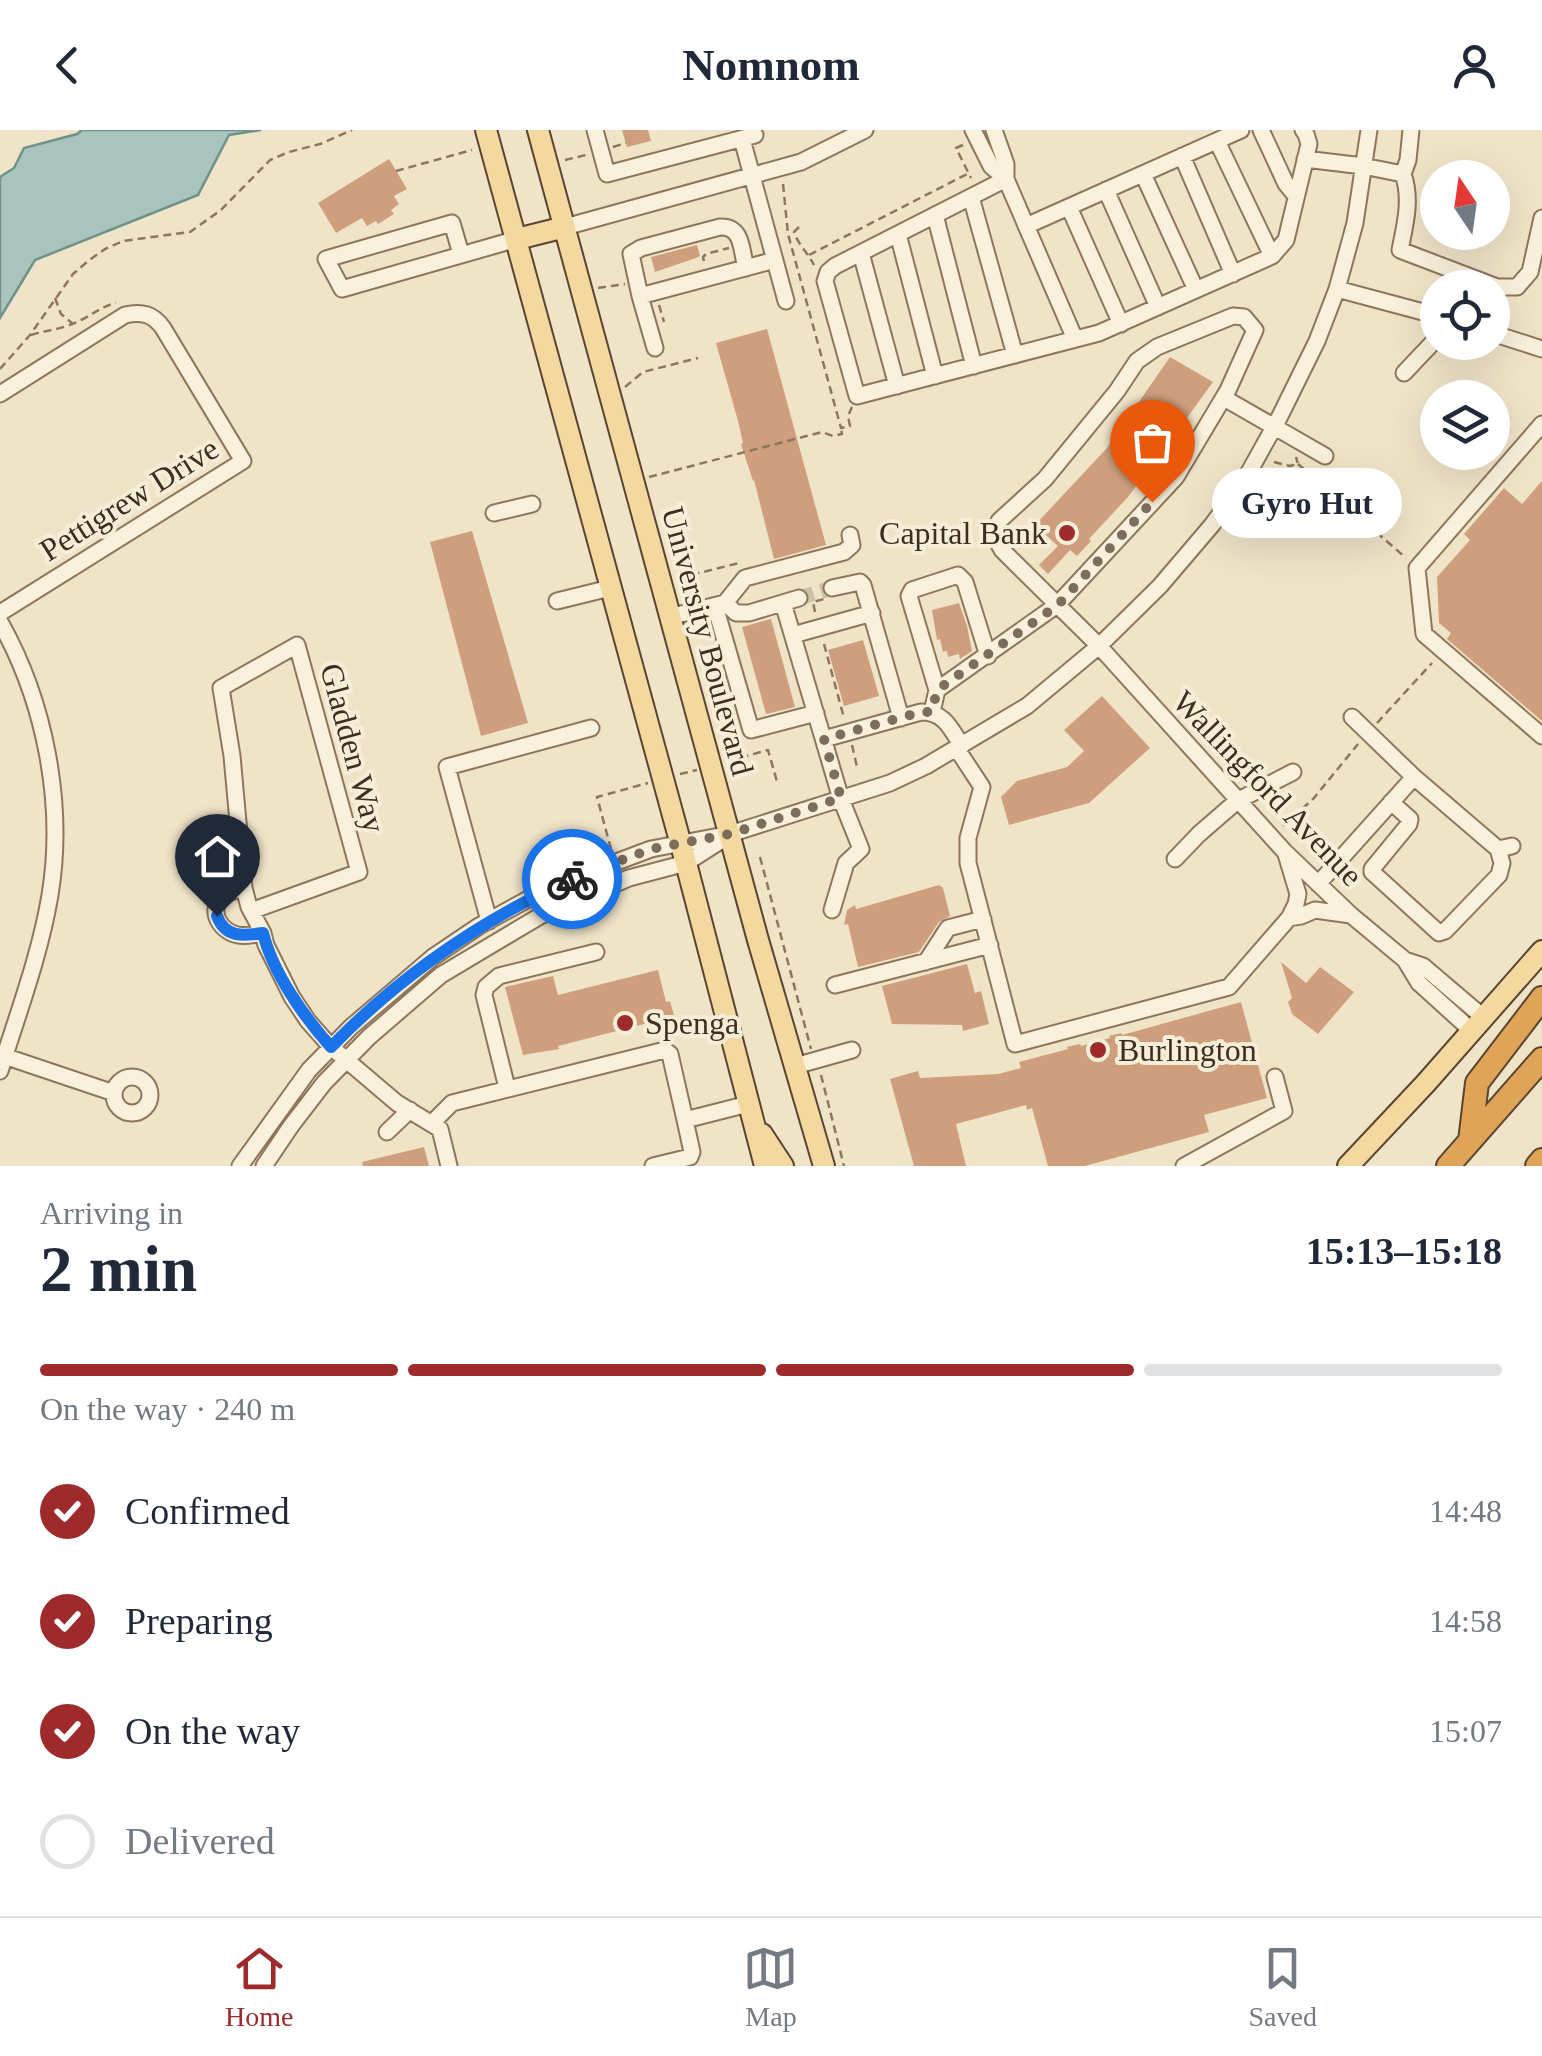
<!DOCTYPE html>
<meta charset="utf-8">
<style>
body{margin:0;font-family:Georgia,serif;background:#f2f2f3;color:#1f2937;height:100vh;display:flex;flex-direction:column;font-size:38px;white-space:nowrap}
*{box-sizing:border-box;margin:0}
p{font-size:32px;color:#747a83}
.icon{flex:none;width:55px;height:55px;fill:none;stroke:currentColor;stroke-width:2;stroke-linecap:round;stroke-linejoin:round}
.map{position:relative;height:1036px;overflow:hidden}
.panel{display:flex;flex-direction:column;background:#fff;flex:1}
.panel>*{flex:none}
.needle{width:65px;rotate:347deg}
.controls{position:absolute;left:1420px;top:30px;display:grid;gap:20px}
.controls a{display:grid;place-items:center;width:90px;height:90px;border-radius:50%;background:#fff;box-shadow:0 10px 40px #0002;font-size:50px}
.pin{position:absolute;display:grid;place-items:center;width:85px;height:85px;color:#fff;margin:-102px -42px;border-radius:50% 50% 50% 0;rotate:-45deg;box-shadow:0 0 10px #0007}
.pin .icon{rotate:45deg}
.courier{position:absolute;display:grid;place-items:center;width:100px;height:100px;margin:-50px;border:8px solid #1a73e8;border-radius:50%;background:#fff;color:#222;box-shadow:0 2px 12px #0007}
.bubble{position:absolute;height:70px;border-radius:35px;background:#fff;box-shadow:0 10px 40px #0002;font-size:32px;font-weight:700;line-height:70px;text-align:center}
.head em{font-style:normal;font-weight:700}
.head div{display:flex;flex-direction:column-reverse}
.head{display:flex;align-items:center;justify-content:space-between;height:170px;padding:0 40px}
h1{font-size:65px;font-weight:700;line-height:75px}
.bar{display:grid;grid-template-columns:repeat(4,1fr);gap:15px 10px;align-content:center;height:120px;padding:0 40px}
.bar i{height:12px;border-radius:8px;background:#e0e1e3}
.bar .selected{background:#9e2a2b}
.bar p{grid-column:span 4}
ol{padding:0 40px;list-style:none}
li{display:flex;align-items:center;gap:30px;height:110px}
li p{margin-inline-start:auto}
li .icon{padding:10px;border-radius:50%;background:#9e2a2b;color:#fff;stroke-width:4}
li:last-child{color:#747a83}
li i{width:55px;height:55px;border:5px solid #e0e1e3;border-radius:50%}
header{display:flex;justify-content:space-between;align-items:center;height:130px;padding:0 40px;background:#fff;font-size:45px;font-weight:700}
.dock{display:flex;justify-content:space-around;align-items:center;height:140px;border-top:2px solid #e0e1e3;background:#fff;font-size:28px;color:#747a83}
.dock a{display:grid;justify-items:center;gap:5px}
.dock .selected{color:#9e2a2b}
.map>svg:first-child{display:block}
.water{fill:#a9c4bc;stroke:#6f938a;stroke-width:2.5}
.building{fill:#cf9f7d}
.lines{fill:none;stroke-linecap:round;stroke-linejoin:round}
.minor-tunnel{stroke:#ccc0a6;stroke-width:15;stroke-dasharray:15 8;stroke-linecap:butt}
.minor-casing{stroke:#8d765c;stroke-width:19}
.major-casing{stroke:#5b4430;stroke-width:24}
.highway-casing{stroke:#5b4430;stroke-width:26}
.path{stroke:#8d765c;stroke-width:2.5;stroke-dasharray:8 5;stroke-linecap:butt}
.minor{stroke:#faf1dc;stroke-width:15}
.major{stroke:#f3d9a0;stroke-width:20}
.highway{stroke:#e0a458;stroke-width:22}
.done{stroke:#7c6e5b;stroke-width:10;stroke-dasharray:0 18}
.route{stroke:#1a73e8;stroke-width:12}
.poi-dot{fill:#9e2a2b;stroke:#f7eed8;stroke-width:4}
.labels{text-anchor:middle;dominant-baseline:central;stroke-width:8;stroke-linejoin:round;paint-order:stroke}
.street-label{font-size:32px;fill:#3d2e20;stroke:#f7eed8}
.poi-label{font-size:32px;fill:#3d2e20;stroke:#f7eed8;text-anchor:start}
</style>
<header><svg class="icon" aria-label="back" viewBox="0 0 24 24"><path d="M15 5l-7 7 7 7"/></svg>Nomnom<svg class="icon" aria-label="person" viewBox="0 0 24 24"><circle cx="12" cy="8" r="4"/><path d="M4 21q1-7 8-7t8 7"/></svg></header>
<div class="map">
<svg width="1542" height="1036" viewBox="0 0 1542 1036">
<rect width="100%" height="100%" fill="#f0e4c8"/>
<path class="water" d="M82,0h179l-32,5 -31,60 -163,65 -35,58v-141l14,-9 10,-20 53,-14z"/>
<path class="building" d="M622,0h26l3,11 -24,6z
M389,29l18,30 -13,7 5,8 -8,6 3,4 -16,10 -2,-3 -9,5 -5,-8 -26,15 -18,-30z
M697,115l3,11 -4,2 -41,14 -4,-15z
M767,199l59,216 -52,14 -20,-79 -1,1 -12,-37 2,-1 -5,-22 -22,-78z
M1170,227l43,25 -61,84 -1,-1 -23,32 -39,42 2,2 -14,15 -7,-6 -22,24 -9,-9 19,-19 -23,-21 72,-77z
M1542,351v240l-95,-82 4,-6 -12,-10 -2,-46 33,-37 -6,-6 40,-46 18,16z
M472,401l56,192 -47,13 -51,-194z
M959,473l8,23 5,25 -12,8 -1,-5 -11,3 -1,-6 -4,1 -3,-13 -3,1 -5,-30z
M771,489l24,88 -29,7 -24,-87z
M863,510l16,56 -35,10 -16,-56z
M1102,566l48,52 -61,55 -80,22 -8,-28 16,-16 50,-14 17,-16 -20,-21z
M939,755l4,3 7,28 -11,6 -20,30 -61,15 -10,-43 -4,1 3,-15 8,-5 1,4z
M1281,832l25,21 14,-16 34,25 -36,42 -26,-20 -4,-12 4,-4z
M967,834l8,29 6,-2 8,33 -26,7 -1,-6 -70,-1 -10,-38z
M658,840l8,32 4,-1 5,18 -18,5 -1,-3 -98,25 1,3 -36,6 -18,-68 48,-11 5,19z
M1241,872l26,96 -63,17 5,17 -124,34h-37l-16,-58 -5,2 -1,-5 -70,19 10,42h-52l-24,-87 28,-8 2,7 78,-4 23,-6 -2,-6 49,-13 -1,-2 13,-3 1,2 29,-8 -1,-2 12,-3 1,2z
M424,1017l5,19h-66l-1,-4z"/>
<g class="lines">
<path class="minor-tunnel" d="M799,468l33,-10"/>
<g class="minor-casing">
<path id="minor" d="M595,0l12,44 148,-39
M973,0l18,36 15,13
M994,0l12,34v15l69,160
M1261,0l25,54 10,12
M742,9l44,162
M1217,11l55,115
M1182,26l51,118
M1305,29l58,7 40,8c9,25 2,51 -3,76l97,37h20l13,-15 12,-54
M1143,44l53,116
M1403,44l5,-14 3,-30
M1006,49l-171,87 -7,6 -3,9 32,115 242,-63 173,-77 14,-16 23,-96 -3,-10 -3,-4
M1106,60l52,117
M971,67l44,158
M1069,77l52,117
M935,85l39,151
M1026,96l215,-96
M565,97l236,-65 64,-32
M898,104l37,142
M861,123l36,133
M461,124l-9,-31 -126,36 16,30 175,-50
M1337,159l101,27
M640,166l-9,-42 10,-6 79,-21c23,-1 21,23 26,41
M1492,203l50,16
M655,218l-15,-52 135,-36
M1404,243l34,-36
M0,264l125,-79c17,-4 28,-1 38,13l80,133 -243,152
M1224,268l101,58
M1542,294l-125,144 7,66 118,102
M494,383l38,-9
M832,458l28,-6 3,3 38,133
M557,471l53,-13
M725,473l11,10h13l50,-15
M783,473l58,196 20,50 -15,14 -14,47
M715,476l36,124 65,-17
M669,487l56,-14 20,-25 99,-26 8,-7 -2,-10
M0,492c45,80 65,182 50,273 -10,60 -32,118 -50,176
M793,505l79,-22
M937,560l-28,-94 3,-6 46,-15 7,7 23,74
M932,582l5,-22 120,-85 119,-128 52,-87 27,-60 -11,-13 -11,-1 -76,31 -20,14 -20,30 -72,88 -46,42 -4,16 7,13 97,96 186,206 66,63 54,45 14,23 53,48
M1352,587l62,60 84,72 14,-3
M824,609l97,-27c23,0 29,15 41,34
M957,619l25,38 -14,51v25l47,181 214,-57 60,-69 7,-14 2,-10 -12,-40
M1391,672l19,17 -1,5 -37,45v3l67,61 6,-2 54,-56 3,-12 -4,-14
M1175,729l24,-25 38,-33 56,-29
M1318,754l96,-107
M244,758c-8,2 -17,4 -23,10 -13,15 1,34 17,37 9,2 17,-1 25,-2
M251,781l108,-39 -62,-227 -76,43 11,68 12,132 5,19 14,26 3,12 26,52 16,24 23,26 66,56 43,26 9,37
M1289,788l12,-2 14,-6 36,5
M489,791l-42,-154 144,-39
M1405,830l18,6 60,51
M926,832l22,-34 35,-9
M835,855l155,-40
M4,926l110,37
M795,936l57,-16
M114 965a18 18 0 1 1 36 0a18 18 0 1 1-36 0Z
M507,958l-23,-93 2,-8 13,-11 97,-24
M432,993l20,-20 213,-53 5,4 15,66 63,-16
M387,1002l23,-22
M240,1036l69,-96 42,-43 82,-70 46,-31 51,-28 44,-20 77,-29 79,-15 160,-51 36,-17 101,-60 72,-60 61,-60 52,-61 32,-44 35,-63 38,-77 20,-52 18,-66 14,-93
M264,1036l27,-40 33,-43 45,-46 72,-62 99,-59 89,-38 57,-15 36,-23
M653,1036l37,-9 2,-5 -7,-32
M1184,1036l100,-55 -9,-34"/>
</g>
<g class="major-casing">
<path id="major" d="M486,0l200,733 79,303
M538,0l220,810 66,226
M517,109l48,-12
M762,1004l21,32
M1348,1036l78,-83 116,-132"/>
</g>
<g class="highway-casing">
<path id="highway" d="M1470,1011l7,-58 65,-85
M1448,1036l94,-107
M1537,1036l5,-6"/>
</g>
<path class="path" d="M963,15l-7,3 15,30
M613,17l13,-4
M565,30l21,-5
M396,41l76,-21
M783,54l5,50 53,194 9,-2 -2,-10 4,-9
M799,97l-5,5c5,14 14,21 20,33
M809,125l160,-82
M704,131l-1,-4 3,-3 23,-6
M598,158l27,-4
M55,168l6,16 11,9
M659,175l5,17
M31,205c16,-5 33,-6 48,-14 13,-6 23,-15 37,-18
M0,239l30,-34 43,-61 15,-13 17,-12 18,-8 67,-9 31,-22 49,-50 19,-8 31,-8 32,-14
M625,257l18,-15 55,-14
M1274,332l16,4 8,-2 -2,-7
M1298,334l108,94
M649,347l173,-45 11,4 9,-2 -1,-6
M679,448l60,-15
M815,482l-2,-10 11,-3
M824,514l20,74
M1377,593l55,-60
M852,615l5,22
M728,631l40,-11 10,35
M680,644l17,-4
M1283,696l31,-28 44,-54
M611,719l-14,-52 51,-14
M760,727l51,192
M821,945l23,91"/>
<use href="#minor" class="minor"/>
<use href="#major" class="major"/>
<use href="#highway" class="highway"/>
</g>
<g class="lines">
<path class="done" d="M572,749l79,-30 79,-15 111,-36 -17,-59 97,-27h11l5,-22 121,-85 94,-103"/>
<path class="route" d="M217,786c8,22 26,20 46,17 10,40 41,84 68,114 70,-72 150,-127 241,-168"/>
</g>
<g class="poi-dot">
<circle cx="1067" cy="403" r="10"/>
<circle cx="625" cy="893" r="10"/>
<circle cx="1098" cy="920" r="10"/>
</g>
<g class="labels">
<g class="street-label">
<text transform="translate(129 369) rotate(-32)">Pettigrew Drive</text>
<text transform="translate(708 511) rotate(75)">University Boulevard</text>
<text transform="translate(353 618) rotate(75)">Gladden Way</text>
<text transform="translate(1268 658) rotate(46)">Wallingford Avenue</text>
</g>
<g class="poi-label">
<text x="1047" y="403" text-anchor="end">Capital Bank</text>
<text x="645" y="893">Spenga</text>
<text x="1118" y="920">Burlington</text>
</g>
</g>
</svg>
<div class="controls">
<a><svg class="needle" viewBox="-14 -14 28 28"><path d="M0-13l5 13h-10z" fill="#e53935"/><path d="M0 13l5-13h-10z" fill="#747a83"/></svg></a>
<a><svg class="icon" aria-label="locate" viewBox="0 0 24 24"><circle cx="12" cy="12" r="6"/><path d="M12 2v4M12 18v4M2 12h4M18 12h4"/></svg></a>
<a><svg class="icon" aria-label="layers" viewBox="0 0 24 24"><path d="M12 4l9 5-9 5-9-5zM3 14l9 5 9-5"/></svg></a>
</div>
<div class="pin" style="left:1152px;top:372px;background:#ea580c"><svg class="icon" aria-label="bag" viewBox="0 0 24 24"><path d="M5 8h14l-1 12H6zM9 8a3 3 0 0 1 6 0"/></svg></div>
<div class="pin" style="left:217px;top:786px;background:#1f2937"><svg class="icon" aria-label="home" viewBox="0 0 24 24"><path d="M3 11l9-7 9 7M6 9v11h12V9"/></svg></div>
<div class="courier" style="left:572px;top:749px"><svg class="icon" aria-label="bike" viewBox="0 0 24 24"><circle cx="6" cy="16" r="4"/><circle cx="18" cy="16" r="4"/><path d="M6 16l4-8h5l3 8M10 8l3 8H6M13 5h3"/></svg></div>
<div class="bubble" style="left:1212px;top:338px;width:190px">Gyro Hut</div>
</div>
<section class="panel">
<div class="head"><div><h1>2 min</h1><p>Arriving in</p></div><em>15:13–15:18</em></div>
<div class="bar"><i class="selected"></i><i class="selected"></i><i class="selected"></i><i></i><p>On the way · 240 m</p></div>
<ol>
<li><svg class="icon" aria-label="check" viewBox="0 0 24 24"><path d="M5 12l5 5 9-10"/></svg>Confirmed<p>14:48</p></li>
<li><svg class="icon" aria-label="check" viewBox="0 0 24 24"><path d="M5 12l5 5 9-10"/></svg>Preparing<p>14:58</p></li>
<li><svg class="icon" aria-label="check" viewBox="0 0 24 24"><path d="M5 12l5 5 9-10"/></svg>On the way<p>15:07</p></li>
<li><i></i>Delivered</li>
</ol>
</section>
<nav class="dock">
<a class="selected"><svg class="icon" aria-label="home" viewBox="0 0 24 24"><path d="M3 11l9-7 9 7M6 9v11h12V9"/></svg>Home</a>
<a><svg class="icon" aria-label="map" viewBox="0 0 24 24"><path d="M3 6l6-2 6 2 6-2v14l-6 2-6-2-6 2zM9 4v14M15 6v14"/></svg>Map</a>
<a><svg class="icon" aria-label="saved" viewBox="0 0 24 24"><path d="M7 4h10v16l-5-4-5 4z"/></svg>Saved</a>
</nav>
